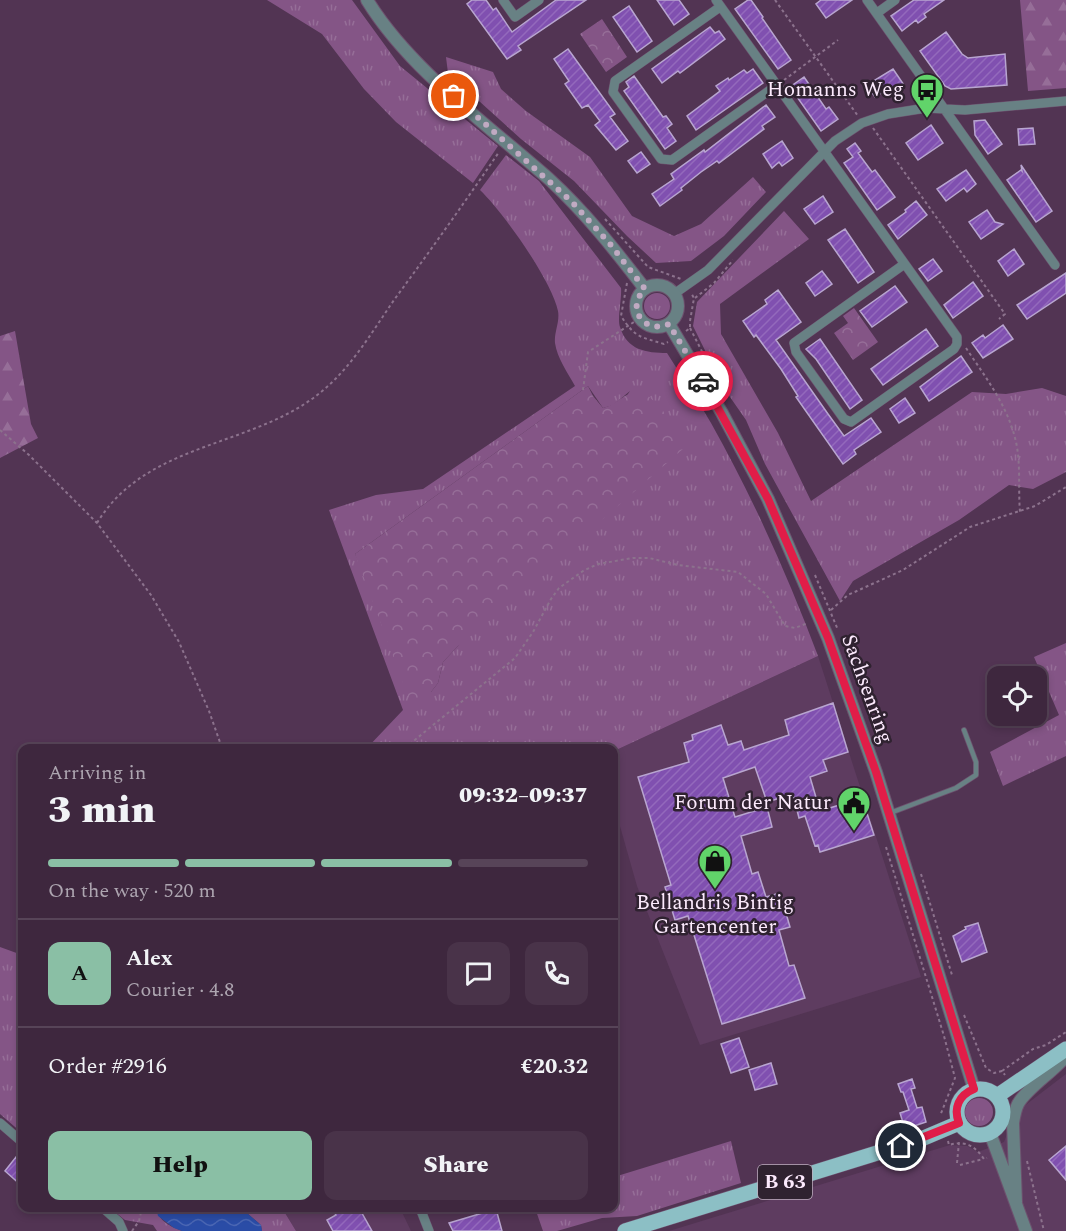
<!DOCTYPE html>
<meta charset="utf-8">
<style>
body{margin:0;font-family:Spectral,serif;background:#493349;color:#f1f3f6;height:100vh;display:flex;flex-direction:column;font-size:22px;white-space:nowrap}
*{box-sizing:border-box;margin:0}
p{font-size:20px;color:#ada5b0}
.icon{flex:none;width:33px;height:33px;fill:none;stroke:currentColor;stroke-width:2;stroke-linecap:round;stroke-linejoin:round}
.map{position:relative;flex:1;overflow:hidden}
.side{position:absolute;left:18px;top:744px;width:600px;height:468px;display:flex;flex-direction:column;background:#3e273e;border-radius:12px;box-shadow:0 3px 9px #0003,0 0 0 2px #574458}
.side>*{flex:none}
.buttons{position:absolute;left:987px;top:666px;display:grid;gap:12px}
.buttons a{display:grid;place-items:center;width:60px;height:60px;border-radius:12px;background:#3e273e;box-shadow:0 3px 9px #0003,0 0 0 2px #574458;font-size:30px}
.pin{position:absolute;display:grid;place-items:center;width:51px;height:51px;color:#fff;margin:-26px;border:3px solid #fff;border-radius:50%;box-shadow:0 2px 6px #0007}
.courier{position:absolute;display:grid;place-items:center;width:60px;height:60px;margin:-30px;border:4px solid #e11d48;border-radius:50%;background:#fff;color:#222;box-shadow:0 2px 8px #0007}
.head em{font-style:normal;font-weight:800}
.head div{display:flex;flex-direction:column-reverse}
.head{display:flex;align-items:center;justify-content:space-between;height:102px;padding:0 30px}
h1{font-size:39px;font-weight:800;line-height:45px}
.bar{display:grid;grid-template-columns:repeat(4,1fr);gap:9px 6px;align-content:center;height:72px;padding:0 30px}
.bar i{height:8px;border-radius:4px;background:#574458}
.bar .on{background:#8abfa5}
.bar p{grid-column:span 4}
.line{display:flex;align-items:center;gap:15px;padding:0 30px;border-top:2px solid #574458}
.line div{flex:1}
.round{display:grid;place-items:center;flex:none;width:63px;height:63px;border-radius:12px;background:#493349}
.primary-button{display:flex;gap:12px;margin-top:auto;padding:12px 30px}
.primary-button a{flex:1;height:69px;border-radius:12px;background:#8abfa5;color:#111;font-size:24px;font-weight:800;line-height:69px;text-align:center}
.primary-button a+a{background:#493349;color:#f1f3f6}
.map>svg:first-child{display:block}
.built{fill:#5e3c60}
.grass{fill:url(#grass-tufts);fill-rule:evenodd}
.forest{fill:url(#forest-firs)}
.park{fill:url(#park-crowns)}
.water{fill:url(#water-waves)}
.building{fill:url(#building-hatch);stroke:#b8a5d0;stroke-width:1.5}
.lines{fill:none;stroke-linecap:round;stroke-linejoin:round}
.service-casing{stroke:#6d516e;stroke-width:6}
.minor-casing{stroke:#6d516e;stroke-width:10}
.tertiary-casing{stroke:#6d516e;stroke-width:14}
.primary-casing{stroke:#6d516e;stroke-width:16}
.path{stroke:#8c728d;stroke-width:2;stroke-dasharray:3 3;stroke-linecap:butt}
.service{stroke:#688184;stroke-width:4.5}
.minor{stroke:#688184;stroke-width:9}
.tertiary{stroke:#688184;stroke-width:12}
.primary{stroke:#8cbfc5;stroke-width:15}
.done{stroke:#c0aac2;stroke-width:6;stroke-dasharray:0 10.8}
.route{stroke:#e11d48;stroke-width:8}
.labels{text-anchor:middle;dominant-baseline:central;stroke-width:5;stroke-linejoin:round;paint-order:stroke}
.shield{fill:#2f2230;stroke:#beaec0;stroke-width:1.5}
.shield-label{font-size:20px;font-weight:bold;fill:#fceafd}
.poi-label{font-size:21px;fill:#fceafd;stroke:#2f2230;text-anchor:end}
.street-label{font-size:21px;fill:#fceafd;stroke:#2f2230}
</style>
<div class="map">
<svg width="1066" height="1231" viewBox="0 0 1066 1231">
<defs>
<pattern id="grass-tufts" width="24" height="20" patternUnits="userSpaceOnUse" patternTransform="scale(1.5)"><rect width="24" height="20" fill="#845586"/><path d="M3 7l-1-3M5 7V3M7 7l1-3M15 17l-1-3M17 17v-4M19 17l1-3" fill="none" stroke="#966e98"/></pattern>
<pattern id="forest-firs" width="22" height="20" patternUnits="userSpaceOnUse" patternTransform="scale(1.5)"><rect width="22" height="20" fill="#845586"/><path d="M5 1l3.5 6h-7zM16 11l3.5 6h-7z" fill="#966e98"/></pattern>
<pattern id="park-crowns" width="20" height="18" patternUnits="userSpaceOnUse" patternTransform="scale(1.5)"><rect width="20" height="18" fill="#845586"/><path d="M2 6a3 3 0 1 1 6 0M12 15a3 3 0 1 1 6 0" fill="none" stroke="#966e98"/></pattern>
<pattern id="water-waves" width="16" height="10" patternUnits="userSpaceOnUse" patternTransform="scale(1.5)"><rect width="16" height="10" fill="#2a4ca6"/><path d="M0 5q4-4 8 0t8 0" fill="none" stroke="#4a66b3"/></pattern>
<pattern id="building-hatch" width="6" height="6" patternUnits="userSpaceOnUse" patternTransform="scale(1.5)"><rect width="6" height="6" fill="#8050b0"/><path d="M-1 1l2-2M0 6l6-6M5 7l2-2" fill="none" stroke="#9369bc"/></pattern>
</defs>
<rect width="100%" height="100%" fill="#523453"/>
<path class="built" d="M818,656l103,321 -221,68 -63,-159 -23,-81v-54z
M1066,1074v157h-397l281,-86 17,1 11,6 26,-10 11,-29z
M282,1208h118l11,23h-115z"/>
<path class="grass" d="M267,0h85l48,66 98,80 -25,37 -77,-61 -32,-33 -42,-55z
M446,57l47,15 8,17 25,22 64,46 42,59 42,20 27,-12 52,-47 13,15 -42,44 -33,25 -35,2 -29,-27 -53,-55 -53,-42 -73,-66z
M506,155l33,26 82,107c1,10 -4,31 -1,39 7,23 26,26 47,26 15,24 30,46 44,70 42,75 77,153 107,233l-204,95v-3h-247l36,-38 -74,-200 47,-15 47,-6 152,-103c-7,-13 -18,-28 -20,-43 -1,-11 5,-21 3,-32 -6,-30 -55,-99 -78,-121zM588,386l15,22 10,-3 17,-14 -172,255 -15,16 -5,21 -7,9 -76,-138z
M784,211l25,28 -89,65 1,30 57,99 33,68 161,-109 34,2 36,-6 24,8v76l-33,17 -24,-4 -50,35 -106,61 -13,20 -75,-137 -19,-44 -23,-33 -30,-61 4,-24z
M644 306a13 13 0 1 1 26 0a13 13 0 1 1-26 0Z
M1066,643v113l-63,30 -13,-34 69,-37 -25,-58z
M0,947l22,8v178l-22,-19z
M965 1112a14 14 0 1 1 28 0a14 14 0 1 1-28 0Z
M731,1141l10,42 -104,33 -35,2 -45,13h-14l-8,-23h79v-31z
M110,1208h46c3,13 13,18 26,23h-25l-4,-6 -28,-5z
M241,1208h41l14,23h-34l-1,-6z"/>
<path class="forest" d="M1020,0h46v88l-38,3z
M15,331l16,93 7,14 -38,20v-122z"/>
<path class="park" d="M602,19l25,38 -21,15 -26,-38z
M854,308l24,34 -25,18 -19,-27 14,-10 -5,-7z
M588,386l5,10 10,12c18,-5 19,-16 40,-17l19,18 22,39 -226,198 -15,16 -5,21 -7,9 -10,11 -9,4 -57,-153z"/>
<path class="water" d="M156,1208h85l20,17 1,6h-80l-8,-3 -16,-12z"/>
<path class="building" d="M472,0h14l7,10 3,-2 16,24 44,-32h30l-68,46 3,4 -14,9 -40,-55z
M657,0h22l10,14 -15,11z
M748,0h3l12,17 -1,1 29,42 -13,9 -43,-60z
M821,0h31l-26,18 -10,-14z
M914,0h30l-20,14 2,3 -8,6 -2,-3 -14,11 -11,-15z
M629,6l23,35 -15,11 -24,-35z
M710,27l5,6 4,-2 6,8 -45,34 -2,-2 -16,12 -10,-14z
M946,32l16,22 6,4 37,-4 2,31 -56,4 -6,-3 -25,-35z
M568,49l47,65 -5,3 18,24 -12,9 -21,-25 5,-4 -12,-16 -6,3 -17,-24 4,-3 -15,-22z
M753,69l10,14 -67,47 -9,-14 33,-25 -4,-5 12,-8 1,2 15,-10 3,3z
M893,69l11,16 -14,10 -4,-5 -11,7 -8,-12z
M634,76l29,41 3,-1 6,8 -5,4 9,13 -11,8 -41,-58 5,-4 -3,-5z
M804,77l22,32 3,-2 9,12 -17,12 -31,-44z
M766,105l9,12 -13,9 2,3 -45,34 -2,-2 -16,11 -20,16 1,2 -22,16 -8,-12 22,-15 -3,-5 33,-24 1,2z
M985,120l17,24 -14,10 -13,-19 -1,-14z
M931,125l12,18 -25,17 -12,-17z
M1033,128l2,16 -16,1 -1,-16z
M782,141l11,17 -11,8 -3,-4 -7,6 -9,-14z
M855,143l6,8 -3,2 14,19 3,-2 20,27 -18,13 -33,-47 9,-6 -6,-8z
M641,152l9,12 -13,9 -9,-12z
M1021,165l31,46 -16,11 -29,-42 14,-10 1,1z
M966,170l10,14 -9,8 -3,-4 -18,13 -9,-12z
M823,196l10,16 -18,12 -11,-15z
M916,201l11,14 -29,24 -10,-14 18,-13 -1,-2z
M987,210l8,12 8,2 -22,15 -12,-17z
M845,229l29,43 -16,11 -30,-43z
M1014,249l10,15 -16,12 -10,-15z
M933,259l9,12 -14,10 -9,-12z
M822,271l10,13 -17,12 -9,-13z
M1066,273v20l-39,26 -10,-14z
M973,282l10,14 -30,22 -9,-13z
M895,286l12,16 -35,25 -12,-16z
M778,290l23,32 -25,18 52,74 16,22 27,-18 10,14 -27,18 2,4 -13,10 -47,-67 2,-1 -17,-27 -25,-34 -2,2 -11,-16 24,-17 -2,-4z
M1003,325l10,14 -30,19 -11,-15 11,-8 2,3z
M926,329l12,17 -55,39 -12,-16z
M820,339l42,61 -12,9 -34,-50 -10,-10z
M961,356l11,16 -43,29 -9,-14z
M905,398l10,15 -16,10 -9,-14z
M833,703l15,49 -25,8 4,11 -17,6 10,34 42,-13 12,37 -54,17 -2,-7 -3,1 -10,-30 -6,2 -6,-24 -26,8 -12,-35 -32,11 12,39 32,-10 5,20 -31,9 11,38 6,-2 8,25 14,-4 10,34 -11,3 10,36 5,-1 11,33 -83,26 -34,-108 -13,4 -10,-33 6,-2 -33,-108 51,-15 -5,-19 9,-3 -1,-5 29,-10 7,20 13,-4 3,9 45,-15 -4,-15z
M978,923l9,29 -25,10 -9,-26 13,-7 -1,-2z
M739,1038l10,29 -18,6 -10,-29z
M771,1063l6,21 -22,6 -6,-20z
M912,1079l3,9 -4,1 6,19 5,-1 4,15 -21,7 -5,-16 9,-3 -6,-18h-2l-3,-8z
M1066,1146v34l-17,-20z
M16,1157l6,5v24l-17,-15z
M331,1208h28l13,23h-39l-6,-11 9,-5z
M496,1209l6,22h-49l-4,-8z"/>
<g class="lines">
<g class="service-casing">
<path id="service" d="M890,813l66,-25 20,-13v-13l-12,-32"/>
</g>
<g class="minor-casing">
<path id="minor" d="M503,0l12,17 24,-17
M716,0l241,337v7l-3,5 -103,73 -7,-3 -48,-67 -2,-9 109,-78
M867,0l188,265
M720,7l-105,74 -2,11 48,67 11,1 105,-75
M877,13l18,-13
M674,294l34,-24 127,-129 27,-18 26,-9 38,-6 39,2 101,-9
M0,1123l22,19
M103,1208l16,14 4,9
M420,1208l9,23"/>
</g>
<g class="tertiary-casing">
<path id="tertiary" d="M367,0c43,70 121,125 182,179 36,33 66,71 96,110
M636 306a21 21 0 1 1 42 0a21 21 0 1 1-42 0Z
M669,324l53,89 46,86 60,139 48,134 98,317
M990,1133l36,98
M1016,1202l-3,-79c1,-6 2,-13 5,-19 9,-16 35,-32 48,-48"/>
</g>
<g class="primary-casing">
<path id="primary" d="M957 1112a23 23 0 1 1 46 0a23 23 0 1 1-46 0Z
M997,1096l69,-47
M625,1231l294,-91 40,-17"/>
</g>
<path class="path" d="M775,0l83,116
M784,80l54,-40
M873,128l132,186 -6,5
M605,219l43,48 33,12
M627,283l-6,33c14,22 20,21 43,28l4,-2
M695,298l19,-15 19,-23
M690,328l25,49
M686,331l4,-3v-7l4,-23 -3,-5
M966,348c20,30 42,58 50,94 5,23 2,46 4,70
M583,390l5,-38 52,-34
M0,430l29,25 68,68 54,72 28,47 30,69 13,37
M97,523c50,-82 156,-75 224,-131 30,-24 51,-60 73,-92 36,-49 71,-98 105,-148
M815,575l23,55
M831,610l17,-15 55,-25 67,-43 65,-21 31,-19
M405,748l110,-90 18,-26 18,-33 8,-11 24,-17 15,-7 35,-6h16l29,7 60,7 28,22 19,32 10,2 13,-5
M886,847l58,189 11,42 -15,38
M921,874l31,101
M964,1015l22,53 8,5 8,-2 3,4
M1002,1071l31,-22 13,-4 20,-13
M948,1141l1,4c16,-5 26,1 35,14l3,-1
M1027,1161l17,70
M957,1163l2,-21
M960,1165l23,-6
M132,1231l7,-10 3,-13"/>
<use href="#service" class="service"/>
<use href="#minor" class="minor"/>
<use href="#tertiary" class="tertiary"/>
<use href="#primary" class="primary"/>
</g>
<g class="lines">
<path class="done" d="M454,96l118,106 38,42 35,45c-20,19 -1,46 24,35l34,57"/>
<path class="route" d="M703,381l65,118 60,139 48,134 98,317c-15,6 -21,19 -15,34l-58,23"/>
</g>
<defs>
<g id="bus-pin" transform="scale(1.725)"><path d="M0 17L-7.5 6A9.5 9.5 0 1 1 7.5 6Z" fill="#61d46a" stroke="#2f2230"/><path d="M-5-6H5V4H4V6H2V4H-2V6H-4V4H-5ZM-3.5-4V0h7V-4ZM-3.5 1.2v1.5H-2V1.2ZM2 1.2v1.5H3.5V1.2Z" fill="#111"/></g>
<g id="civic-pin" transform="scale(1.725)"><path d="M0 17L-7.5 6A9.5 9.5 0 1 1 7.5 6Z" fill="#61d46a" stroke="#2f2230"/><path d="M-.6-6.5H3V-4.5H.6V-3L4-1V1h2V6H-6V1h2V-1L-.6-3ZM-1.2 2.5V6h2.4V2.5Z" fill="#111"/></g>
<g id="shop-pin" transform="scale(1.725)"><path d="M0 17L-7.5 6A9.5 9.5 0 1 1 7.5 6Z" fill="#61d46a" stroke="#2f2230"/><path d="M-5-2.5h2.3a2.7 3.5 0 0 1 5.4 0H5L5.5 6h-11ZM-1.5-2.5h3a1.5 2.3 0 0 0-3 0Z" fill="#111"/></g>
</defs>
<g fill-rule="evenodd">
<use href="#bus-pin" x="927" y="90"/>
<use href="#civic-pin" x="854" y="803"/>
<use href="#shop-pin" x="715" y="861"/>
</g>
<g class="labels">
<rect class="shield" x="758" y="1165" width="54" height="34" rx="4.5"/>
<g class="shield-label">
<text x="785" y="1182">B 63</text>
</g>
<g class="poi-label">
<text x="904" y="90">Homanns Weg</text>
<text x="831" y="803">Forum der Natur</text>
<text x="715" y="903" text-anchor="middle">Bellandris Bintig<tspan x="715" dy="24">Gartencenter</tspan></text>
</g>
<g class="street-label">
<text transform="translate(867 689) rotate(70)">Sachsenring</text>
</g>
</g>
</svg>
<div class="buttons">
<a><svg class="icon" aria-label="locate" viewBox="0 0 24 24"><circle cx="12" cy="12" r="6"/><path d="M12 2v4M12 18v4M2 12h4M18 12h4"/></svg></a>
</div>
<div class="pin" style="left:454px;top:96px;background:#ea580c"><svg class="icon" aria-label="bag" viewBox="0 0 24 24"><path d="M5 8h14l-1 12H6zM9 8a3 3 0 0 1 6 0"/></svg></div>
<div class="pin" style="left:901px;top:1146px;background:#1f2937"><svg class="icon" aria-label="home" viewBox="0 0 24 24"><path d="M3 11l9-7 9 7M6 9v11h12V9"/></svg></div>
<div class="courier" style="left:703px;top:381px"><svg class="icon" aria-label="car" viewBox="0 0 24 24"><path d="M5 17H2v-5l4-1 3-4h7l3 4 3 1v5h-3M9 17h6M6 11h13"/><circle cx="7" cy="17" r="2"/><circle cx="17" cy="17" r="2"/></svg></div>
<section class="side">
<div class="head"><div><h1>3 min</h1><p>Arriving in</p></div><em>09:32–09:37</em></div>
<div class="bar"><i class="on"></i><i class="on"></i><i class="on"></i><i></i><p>On the way · 520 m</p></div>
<div class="line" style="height:108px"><b class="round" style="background:#8abfa5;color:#111">A</b><div><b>Alex</b><p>Courier · 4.8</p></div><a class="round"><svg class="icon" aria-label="chat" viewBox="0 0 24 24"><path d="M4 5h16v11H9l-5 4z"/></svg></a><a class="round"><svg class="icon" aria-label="phone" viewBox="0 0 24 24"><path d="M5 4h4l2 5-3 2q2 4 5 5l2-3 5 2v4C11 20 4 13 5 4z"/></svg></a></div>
<div class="line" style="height:78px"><div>Order #2916</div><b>€20.32</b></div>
<div class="primary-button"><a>Help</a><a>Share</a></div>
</section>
</div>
